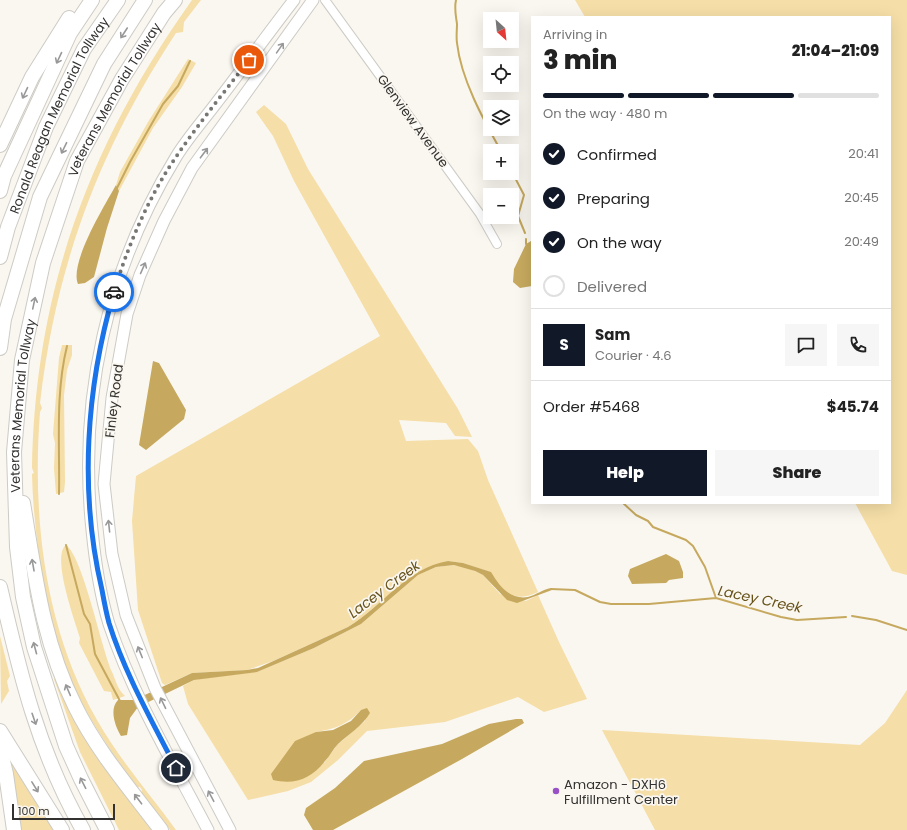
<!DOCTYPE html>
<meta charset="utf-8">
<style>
body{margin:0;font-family:Poppins,sans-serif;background:#f6f6f6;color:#222;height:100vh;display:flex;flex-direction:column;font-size:15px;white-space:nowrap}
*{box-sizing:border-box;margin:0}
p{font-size:13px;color:#767676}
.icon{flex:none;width:22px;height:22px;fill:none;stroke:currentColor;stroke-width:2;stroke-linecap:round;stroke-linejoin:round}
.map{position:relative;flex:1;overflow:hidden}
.sheet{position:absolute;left:531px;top:16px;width:360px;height:488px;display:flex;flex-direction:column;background:#fff;border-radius:0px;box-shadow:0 4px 16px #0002}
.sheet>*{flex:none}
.needle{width:26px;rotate:153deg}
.buttons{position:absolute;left:483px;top:12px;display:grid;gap:8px}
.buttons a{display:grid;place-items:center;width:36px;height:36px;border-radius:0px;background:#fff;box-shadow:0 4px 16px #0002;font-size:20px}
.scale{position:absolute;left:12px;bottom:10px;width:103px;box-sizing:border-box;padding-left:4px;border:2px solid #333230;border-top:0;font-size:11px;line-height:14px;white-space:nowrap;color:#333230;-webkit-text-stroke:3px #faf7f0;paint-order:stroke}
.pin{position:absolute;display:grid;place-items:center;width:34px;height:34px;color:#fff;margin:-17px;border:2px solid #fff;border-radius:50%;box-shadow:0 1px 4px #0007}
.courier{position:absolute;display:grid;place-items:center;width:40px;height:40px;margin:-20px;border:3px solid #1a73e8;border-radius:50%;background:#fff;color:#222;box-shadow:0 1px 5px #0007}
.overview em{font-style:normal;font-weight:800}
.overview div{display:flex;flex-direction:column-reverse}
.overview{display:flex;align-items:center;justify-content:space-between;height:68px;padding:0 12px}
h1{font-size:26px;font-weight:800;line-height:30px}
.bar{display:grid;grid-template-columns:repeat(4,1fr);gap:6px 4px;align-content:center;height:48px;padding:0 12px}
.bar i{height:5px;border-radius:3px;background:#e0e0e0}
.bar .current{background:#111827}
.bar p{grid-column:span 4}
.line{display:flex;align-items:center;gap:10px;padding:0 12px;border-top:1px solid #e0e0e0}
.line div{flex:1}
.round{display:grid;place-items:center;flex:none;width:42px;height:42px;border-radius:0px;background:#f6f6f6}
ol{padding:0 12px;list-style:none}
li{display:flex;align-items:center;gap:12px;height:44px}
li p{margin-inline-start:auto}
li .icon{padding:4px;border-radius:50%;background:#111827;color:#fff;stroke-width:4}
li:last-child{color:#767676}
li i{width:22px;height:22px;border:2px solid #e0e0e0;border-radius:50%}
.button{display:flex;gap:8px;margin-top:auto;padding:8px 12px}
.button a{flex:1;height:46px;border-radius:0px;background:#111827;color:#fff;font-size:16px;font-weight:800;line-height:46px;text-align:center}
.button a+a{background:#f6f6f6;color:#222}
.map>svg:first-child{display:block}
.green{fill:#f5dea7;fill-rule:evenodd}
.water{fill:#c6a95e}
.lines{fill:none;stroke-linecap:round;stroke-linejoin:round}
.stream{stroke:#c6a95e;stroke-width:2}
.street-casing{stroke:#cdcbc5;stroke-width:10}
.secondary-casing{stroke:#cdcbc5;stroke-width:13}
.highway-casing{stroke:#cdcbc5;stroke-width:16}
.street{stroke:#fff;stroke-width:8}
.secondary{stroke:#fff;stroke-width:11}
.highway{stroke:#fff;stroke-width:14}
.oneway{stroke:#999898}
.done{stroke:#797773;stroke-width:4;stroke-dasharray:0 7.2}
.route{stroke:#1a73e8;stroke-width:5}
.poi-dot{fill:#9851c5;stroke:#faf7f0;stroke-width:1.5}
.labels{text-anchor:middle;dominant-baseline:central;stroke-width:3.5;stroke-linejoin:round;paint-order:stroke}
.street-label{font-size:13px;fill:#333230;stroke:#faf7f0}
.poi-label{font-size:13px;fill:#333230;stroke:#faf7f0;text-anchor:start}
.water-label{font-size:14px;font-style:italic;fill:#67521a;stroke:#faf7f0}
</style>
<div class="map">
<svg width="907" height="830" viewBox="0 0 907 830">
<rect width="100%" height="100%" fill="#faf7f0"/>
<path class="green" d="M192,0h9l-17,22 -1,10 -7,1c-77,117 -120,232 -136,370l2,5 -2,4c-8,104 4,215 57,308 22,39 53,74 79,110h-6l-29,-37 1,-3 -2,-3h-3c-39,-53 -77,-109 -88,-176l-2,-2c-7,-45 -14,-89 -15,-135l2,-1 -2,-5c3,-175 56,-322 160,-468z
M575,0h332v575l-15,-4 -37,-68h35v-486h-305z
M188,59l8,4 -14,24 -29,41 -34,63 -3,-6 4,-13 28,-50z
M264,105l22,19 22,45 150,240 14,28 -17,-1 -9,-13 -47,-3 7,21 62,-2 10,12 10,29 50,112c-24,12 -36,-1 -48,-20l-27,-9 -15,-2 -35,14 -53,44 -12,8 -75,34 -26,9 -55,3 -27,12 -3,-2 -24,-73 -6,-89 4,-45 244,-140 -86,-155 -21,-45 -17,-24z
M62,345h10v10l-5,15 -3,25 1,87 -1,10 -8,2 -2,-26 1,-25 -2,-9 6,-76z
M66,545c17,12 35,102 46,127 4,9 6,18 13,24l-12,4 -2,-8 -7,-1 -25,-48 1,-5c-5,-17 -29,-82 -14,-93z
M454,565l12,2 17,8 17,19 26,7 12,-6 21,47 28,57 -43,13 -26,-15 -73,25 -78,9 -29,29 -27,22 -23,9 -40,9 -60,-96 -5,-18 11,-6 10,-2 53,-6 57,-24 47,-24 57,-49 18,-8zM361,710l4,11 -28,24 -13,18 -8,-31c19,-3 32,-8 45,-22z
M0,636l10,40 -3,5 2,10 -8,13z
M56,678l98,152h-35l-39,-78 -26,-73z
M907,690v140h-252l-53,-100 258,15 25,-22z
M9,757l45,73h-33z"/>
<path class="water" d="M116,185l3,6 -12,37 -13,49 -9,6 -7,1c-9,-21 27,-79 38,-99z
M531,241l1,45 -12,2 -7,-6 1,-13 12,-25z
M153,361l6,2 27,47 -2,9 -38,31 -7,-5z
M666,554l13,7 4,11v6l-14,2 -3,3 -34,1 -4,-8 2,-7z
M448,561l15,2 28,9c8,13 18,28 37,25 8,-2 15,-8 24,-9v2l-35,13 -10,-3 -24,-25 -8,-4 -21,-6 -18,2 -18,8 -57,49 -47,24 -57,24 -63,8 -56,27 -8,11 -3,17 -6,1c-6,-10 -12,-27 -3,-36h16l58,-27 55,-3 11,-2 90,-41c34,-20 58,-59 100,-66z
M367,708l3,5c-8,13 -21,21 -32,31 -5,5 -8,12 -13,17 -14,18 -30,24 -52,19l-2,-6 24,-33 21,-9 17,-2 18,-9 10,-11z
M516,719h6l2,4 -62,36 -129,71h-20l-9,-15 2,-7 29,-20 29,-27 78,-17 47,-20z"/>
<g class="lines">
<path class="stream" d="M456,0c-2,9 0,16 1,24 0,6 -1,13 0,19 4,36 26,76 44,108
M512,172l12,23 -6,21 7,17
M116,190l14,-28 33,-58 15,-18 12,-25
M526,244v-5
M59,494c1,-49 -4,-99 8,-148
M623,503l13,12 12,6 5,6 33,13 7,6 12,21 11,31
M66,545l18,69 6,10 5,30 25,47
M551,589l24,1 25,12 11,2h38l67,-6 65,19 16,3 49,-3
M852,616l24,4 31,10"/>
<g class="street-casing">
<path id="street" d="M325,0l155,214 17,30"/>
</g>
<g class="secondary-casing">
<path id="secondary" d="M208,830c-35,-67 -75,-134 -99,-206 -9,-30 -14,-63 -17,-94 -14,-132 15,-260 84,-373 11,-18 25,-34 38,-51 27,-35 53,-71 80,-106
M230,830l-75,-142 -29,-73 -14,-61 -8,-70 8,-86 15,-84 13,-39 24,-54 28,-53 121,-168"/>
</g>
<g class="highway-casing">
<g id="highway">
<path d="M0,145l32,-68 37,-59"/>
<path d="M0,191l4,-15 66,-143 22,-33"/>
<path id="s1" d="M0,257l8,-30 38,-100 38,-78 34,-49"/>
<path d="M0,348l4,-29 36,-122 64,-133 41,-64"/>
<path d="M23,503c12,71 19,137 52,203 22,45 56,84 86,124"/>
<path d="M0,587c20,87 38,164 83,243"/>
<path d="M0,731l62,99"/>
<path d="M0,748l6,26 8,56"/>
<path id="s2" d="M107,830l-26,-51 -15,-33 -32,-99 -11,-50 -6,-50 -3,-95 8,-92 21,-97 34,-102 45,-82 42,-66 11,-13"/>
</g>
</g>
<use href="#street" class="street"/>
<use href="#secondary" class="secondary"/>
<use href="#highway" class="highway"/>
</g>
<defs><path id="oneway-shaft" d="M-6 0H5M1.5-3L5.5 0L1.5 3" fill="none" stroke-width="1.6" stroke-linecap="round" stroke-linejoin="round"/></defs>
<g class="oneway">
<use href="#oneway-shaft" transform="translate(124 33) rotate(123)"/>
<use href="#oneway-shaft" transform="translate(280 48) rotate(-55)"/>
<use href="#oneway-shaft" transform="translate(59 58) rotate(115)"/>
<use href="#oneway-shaft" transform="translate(25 93) rotate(115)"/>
<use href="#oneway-shaft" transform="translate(64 148) rotate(116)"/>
<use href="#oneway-shaft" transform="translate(204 153) rotate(-53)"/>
<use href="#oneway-shaft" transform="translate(143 268) rotate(-66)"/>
<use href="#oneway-shaft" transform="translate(34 303) rotate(-78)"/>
<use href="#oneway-shaft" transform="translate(109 526) rotate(-96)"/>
<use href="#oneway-shaft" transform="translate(33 565) rotate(-100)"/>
<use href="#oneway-shaft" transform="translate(35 648) rotate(-105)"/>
<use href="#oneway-shaft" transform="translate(140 652) rotate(-112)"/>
<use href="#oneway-shaft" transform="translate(68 690) rotate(-113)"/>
<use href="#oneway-shaft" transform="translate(163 703) rotate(-116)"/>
<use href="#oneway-shaft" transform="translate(34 719) rotate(71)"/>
<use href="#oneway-shaft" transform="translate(83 783) rotate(-117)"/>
<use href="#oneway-shaft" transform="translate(35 787) rotate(58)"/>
<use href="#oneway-shaft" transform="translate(211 796) rotate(-118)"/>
<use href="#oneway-shaft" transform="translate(138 799) rotate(-127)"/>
</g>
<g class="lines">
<path class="done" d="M114,292c14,-47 36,-98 64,-138 22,-32 47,-63 71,-94"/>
<path class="route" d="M114,292c-28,96 -35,200 -12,298 2,11 4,22 7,33 16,51 43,98 67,145"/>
</g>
<circle class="poi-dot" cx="556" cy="791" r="4"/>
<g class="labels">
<g class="street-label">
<text stroke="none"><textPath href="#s2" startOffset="765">Veterans Memorial Tollway</textPath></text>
<text stroke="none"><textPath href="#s1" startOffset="154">Ronald Reagan Memorial Tollway</textPath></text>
<text transform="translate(413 121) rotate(54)">Glenview Avenue</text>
<text transform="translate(114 401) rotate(-83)">Finley Road</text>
<text stroke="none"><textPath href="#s2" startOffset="441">Veterans Memorial Tollway</textPath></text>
</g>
<g class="poi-label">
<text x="564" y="784">Amazon - DXH6<tspan x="564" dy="15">Fulfillment Center</tspan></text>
</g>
<g class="water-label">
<text transform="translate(384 589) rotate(-37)">Lacey Creek</text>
<text transform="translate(760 599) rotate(12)">Lacey Creek</text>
</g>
</g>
</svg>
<div class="buttons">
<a><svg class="needle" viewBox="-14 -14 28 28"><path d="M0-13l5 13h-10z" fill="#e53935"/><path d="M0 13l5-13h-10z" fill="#767676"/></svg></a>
<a><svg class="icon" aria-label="locate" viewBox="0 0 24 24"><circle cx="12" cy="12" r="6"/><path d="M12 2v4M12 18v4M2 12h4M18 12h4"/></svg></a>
<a><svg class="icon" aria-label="layers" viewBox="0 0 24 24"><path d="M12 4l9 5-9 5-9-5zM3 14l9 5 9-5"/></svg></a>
<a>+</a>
<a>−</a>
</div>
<div class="scale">100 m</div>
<div class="pin" style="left:249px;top:60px;background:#ea580c"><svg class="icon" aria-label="bag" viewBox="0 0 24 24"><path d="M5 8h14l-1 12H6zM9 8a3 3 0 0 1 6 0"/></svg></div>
<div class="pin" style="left:176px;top:768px;background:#1f2937"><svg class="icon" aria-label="home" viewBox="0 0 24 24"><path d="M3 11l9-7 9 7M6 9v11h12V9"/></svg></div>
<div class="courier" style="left:114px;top:292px"><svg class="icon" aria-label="car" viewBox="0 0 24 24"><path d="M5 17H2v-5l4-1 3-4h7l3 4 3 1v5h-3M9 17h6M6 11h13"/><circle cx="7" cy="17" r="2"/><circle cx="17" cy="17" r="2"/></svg></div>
<section class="sheet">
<div class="overview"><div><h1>3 min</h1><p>Arriving in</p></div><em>21:04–21:09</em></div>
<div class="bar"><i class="current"></i><i class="current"></i><i class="current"></i><i></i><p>On the way · 480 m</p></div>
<ol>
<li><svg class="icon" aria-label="check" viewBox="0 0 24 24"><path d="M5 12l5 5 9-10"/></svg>Confirmed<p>20:41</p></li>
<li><svg class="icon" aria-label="check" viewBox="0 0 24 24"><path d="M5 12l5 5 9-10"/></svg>Preparing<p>20:45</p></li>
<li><svg class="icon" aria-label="check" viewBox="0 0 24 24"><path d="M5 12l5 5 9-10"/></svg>On the way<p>20:49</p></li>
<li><i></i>Delivered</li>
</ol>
<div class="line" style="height:72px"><b class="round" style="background:#111827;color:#fff">S</b><div><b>Sam</b><p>Courier · 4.6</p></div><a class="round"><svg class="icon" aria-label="chat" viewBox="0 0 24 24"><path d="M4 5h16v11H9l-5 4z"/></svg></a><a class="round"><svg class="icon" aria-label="phone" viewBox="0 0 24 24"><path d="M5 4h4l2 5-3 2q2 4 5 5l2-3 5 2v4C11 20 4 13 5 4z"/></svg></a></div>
<div class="line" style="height:52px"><div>Order #5468</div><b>$45.74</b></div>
<div class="button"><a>Help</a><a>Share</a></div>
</section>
</div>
